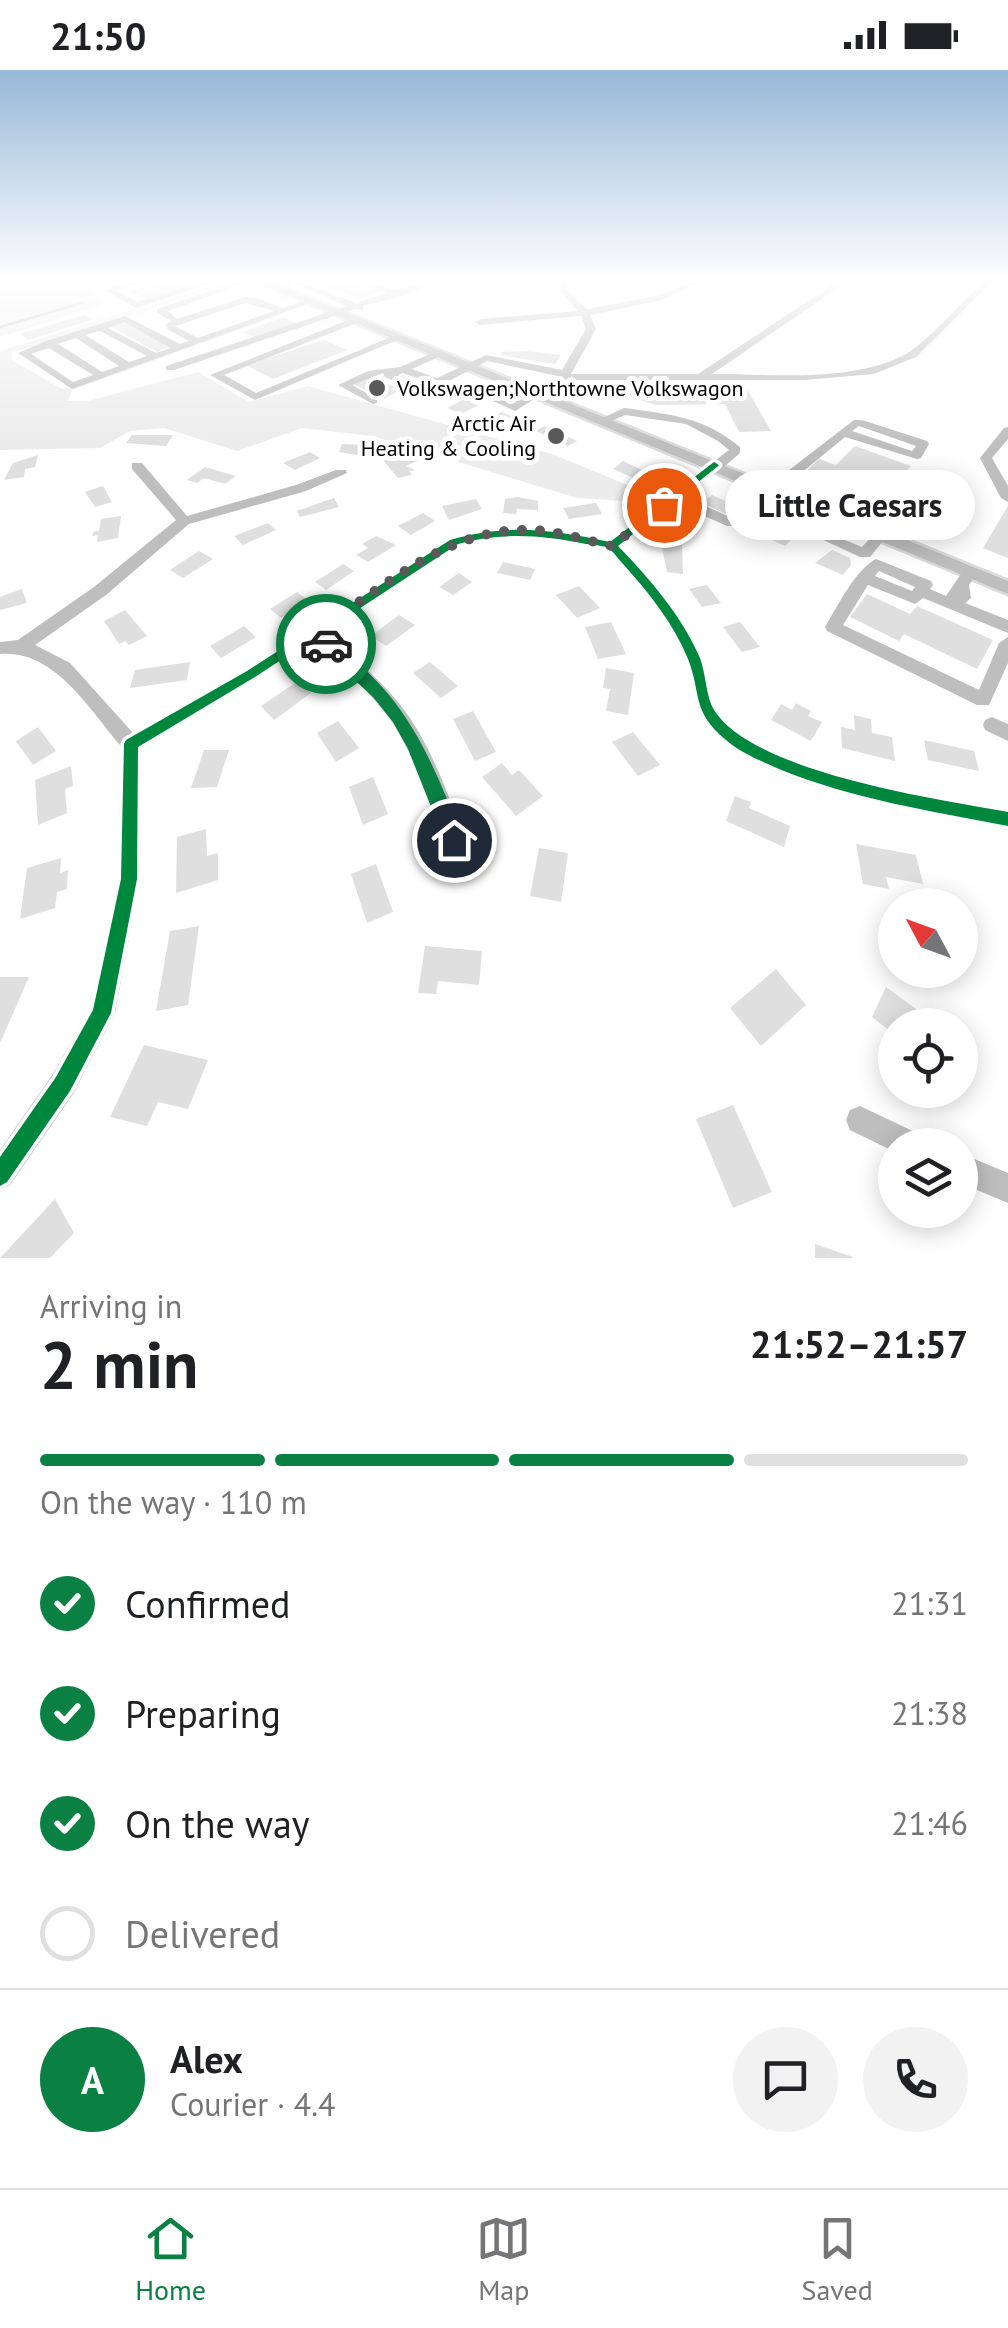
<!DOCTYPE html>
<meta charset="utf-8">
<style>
body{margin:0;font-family:"PT Sans",sans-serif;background:#f2f2f2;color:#202124;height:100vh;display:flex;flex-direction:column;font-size:38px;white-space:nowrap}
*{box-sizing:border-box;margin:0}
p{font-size:32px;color:#757577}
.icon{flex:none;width:55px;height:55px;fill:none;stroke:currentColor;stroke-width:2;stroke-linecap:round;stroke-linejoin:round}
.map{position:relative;height:1188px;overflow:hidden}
.sheet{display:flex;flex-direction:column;background:#fff;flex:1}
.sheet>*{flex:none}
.needle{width:65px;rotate:311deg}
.tools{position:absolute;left:878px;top:818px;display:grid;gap:20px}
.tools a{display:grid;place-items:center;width:100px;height:100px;border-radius:50%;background:#fff;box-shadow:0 5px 25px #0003;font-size:50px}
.pin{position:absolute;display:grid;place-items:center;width:85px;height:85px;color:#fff;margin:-42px;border:5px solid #fff;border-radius:50%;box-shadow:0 2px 10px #0007}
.courier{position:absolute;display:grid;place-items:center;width:100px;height:100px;margin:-50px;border:8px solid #0b8043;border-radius:50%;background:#fff;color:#222;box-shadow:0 2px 12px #0007}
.bubble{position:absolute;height:70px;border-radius:35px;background:#fff;box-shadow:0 5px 25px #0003;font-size:32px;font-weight:800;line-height:70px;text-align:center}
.summary em{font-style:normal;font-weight:800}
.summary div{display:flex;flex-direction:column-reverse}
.summary{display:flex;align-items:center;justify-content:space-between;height:170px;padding:0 40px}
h1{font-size:65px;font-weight:800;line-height:75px}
.bar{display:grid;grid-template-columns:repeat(4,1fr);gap:15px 10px;align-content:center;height:120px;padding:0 40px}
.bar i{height:12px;border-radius:8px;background:#e0e0e0}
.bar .active{background:#0b8043}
.bar p{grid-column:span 4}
.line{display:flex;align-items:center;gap:25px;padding:0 40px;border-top:2px solid #e0e0e0}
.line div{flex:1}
.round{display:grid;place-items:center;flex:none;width:105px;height:105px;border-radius:52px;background:#f2f2f2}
ol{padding:0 40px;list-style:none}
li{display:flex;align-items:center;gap:30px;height:110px}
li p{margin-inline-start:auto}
li .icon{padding:10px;border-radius:50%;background:#0b8043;color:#fff;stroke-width:4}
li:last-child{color:#757577}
li i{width:55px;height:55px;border:5px solid #e0e0e0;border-radius:50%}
.status{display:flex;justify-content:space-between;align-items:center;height:70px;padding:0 50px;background:#fff;direction:ltr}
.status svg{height:28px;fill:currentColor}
.tabs{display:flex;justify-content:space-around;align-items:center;height:140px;border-top:2px solid #e0e0e0;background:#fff;font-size:28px;color:#757577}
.tabs a{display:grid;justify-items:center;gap:5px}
.tabs .active{color:#0b8043}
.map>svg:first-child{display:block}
.green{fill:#ececec}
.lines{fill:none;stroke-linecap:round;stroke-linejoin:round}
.stream{stroke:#bfbfbf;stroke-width:2.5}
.building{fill:#dfdfdf}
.major-casing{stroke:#dbdbdb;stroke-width:5}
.minor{fill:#bebebe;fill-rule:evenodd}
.major{fill:#bebebe;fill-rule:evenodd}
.cycleway-casing{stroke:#fff;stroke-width:7}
.cycleway{fill:#00873e;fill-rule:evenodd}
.route{fill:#0b8043}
.done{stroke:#595959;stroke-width:10;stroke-dasharray:0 18}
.poi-dot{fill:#595959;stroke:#fff;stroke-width:4}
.labels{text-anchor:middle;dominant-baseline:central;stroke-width:10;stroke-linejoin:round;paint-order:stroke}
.far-poi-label{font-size:22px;fill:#000;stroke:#fff;text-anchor:start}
</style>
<div class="status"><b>21:50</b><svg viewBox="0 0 49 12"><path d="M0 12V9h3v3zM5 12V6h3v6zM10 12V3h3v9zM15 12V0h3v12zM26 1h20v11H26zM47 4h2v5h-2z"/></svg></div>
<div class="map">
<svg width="1008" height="1188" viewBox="0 0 1008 1188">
<rect width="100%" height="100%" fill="#fff"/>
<path class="green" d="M0,209c33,0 82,-7 103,25l-103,33z
M230,209l6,3 -224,71v7l50,29 8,-1 207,-74 4,1 -209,75 -4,11h20l110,-29 51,30 59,-16 247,69 84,35 -15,11 -47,-3 -204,-62 -71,-8 -65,23 -73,-23 -34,3 -30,17 -100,2v-99z"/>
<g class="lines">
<path class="stream" d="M0,257l82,-24"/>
</g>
<path class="building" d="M170,209l36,4 -57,17 -19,-9z
M310,209h43l30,11 -23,9z
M84,245l10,4 -65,21 -9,-6z
M283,247l17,8 -43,13 -14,-6z
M125,251l47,26 -15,5 -47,-26z
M324,270l23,10 -74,29 -27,-14z
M527,281l34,4 -6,9 -54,-9 1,-3z
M366,308l30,9 -5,2 6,3 -13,7 -31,-15z
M748,321l23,40 -32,1 -14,-28 -70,1 -35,-12z
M468,327l14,6 -21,11 -14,-6z
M502,342l14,6 -21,12 -14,-7z
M544,356l33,15 -9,5 -32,-15z
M132,365h41l-7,11 -40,-3z
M342,374l28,1 -3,8 -9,2 -19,-3z
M855,376l56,20 -37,43 -76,-30 21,-20 17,6z
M419,380l5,8 -18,8 9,4 -6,1 3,4 -14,3 -16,-19z
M310,382l10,6 -25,12 -12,-7z
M38,385l-3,12 -10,2 -1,8 -20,3 9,-17z
M623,391l26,12 -9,8 -27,-12z
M205,397l31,9 -11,8 -21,-6 -7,5 -10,-3z
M103,416l9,16 -17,5 -10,-15z
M712,425l23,10 -9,9 -24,-11z
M518,427l20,4v9l-21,-1 -1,5 -13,-1 2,-14z
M334,428l5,9 -39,10 -3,-6z
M476,429l6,10 -33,11 -7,-14z
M915,429l21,8 -9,12 22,8 -7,9 -44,-17z
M596,433l6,11 -33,5 -6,-11z
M1008,436v52l-25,-10z
M423,443l12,8 -24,14 -13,-9z
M121,446l-3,22 -21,4 1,-7 -6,1 1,-4 6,-1 2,-12z
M763,447l19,6 17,9 -14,14 -31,-14z
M268,453l8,7 -33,15 -9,-9z
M376,466l20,9 -28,17 -12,-7 12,-7 -6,-4z
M661,473l21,2 1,29 -16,-2z
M832,480l18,8 1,7 -8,10 -28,-12z
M199,481l14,8 -30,19 -13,-8z
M503,492l32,7 -5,11 -33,-7z
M343,494l11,7 -28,19 -11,-8z
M459,503l13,9 -19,13 -14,-8z
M707,515l14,18 -19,4 -13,-18z
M579,516l21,22 -23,10 -21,-23z
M22,519l5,14 -27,7v-13z
M297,522l12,9 -28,17 -11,-9z
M867,524l43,20 7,-8 76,34 -16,29 -73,-35 -5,7 -49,-24z
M125,540l22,26 -18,9 -4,-4 -6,3 -15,-23z
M399,545l16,10 -29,21 -15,-10z
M611,552l15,32 -28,5 -13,-32z
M740,552l20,25 -18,5 -19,-25z
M244,556l12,11 -35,21 -11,-12z
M190,592l-3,18 -57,8 5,-18z
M430,592l28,24 -17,12 -28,-25z
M606,598l28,5 -6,42 -22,-4 4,-22 -7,-1z
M298,611l13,12 -37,27 -13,-14z
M796,633l15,8 -3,5 14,6 -11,19 -40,-21 10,-16 11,6z
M473,641l23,41 -21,9 -22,-42z
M854,645l17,4 1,14 20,4 3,24 -53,-13 -1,-21 14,3z
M338,651l21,27 -23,14 -19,-29z
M38,657l18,24 -23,14 -17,-24z
M633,662l27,33 -22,11 -26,-34z
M924,670l50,11 5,20 -51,-11z
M204,680h25l-12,37 -26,1z
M502,693l10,12 7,-5 24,26 -27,20 -34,-39z
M71,696l2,20 -8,3 2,24 -29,12 -3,-45z
M373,707l15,37 -25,11 -14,-38z
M735,726l16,6 -2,6 41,18 -6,21 -58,-26z
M206,759l1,27 11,-3v27l-42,13 1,-56z
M856,774l60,11 7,29 -37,-7 3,12 -26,-5z
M539,778l29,5 -7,49 -31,-6z
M61,788l-1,15 8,-3 -1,19 -10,3 -2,16 -35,11 7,-51z
M376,794l17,48 -26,11 -16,-49z
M199,856l-11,79 -32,6 14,-80z
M425,876l57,5 -3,34 -41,-4 -2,13 -18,-1z
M776,899l30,36 -45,41 -31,-38z
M0,907h29l-29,66z
M886,917l52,38h-43v10l-23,-18z
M144,975l64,15 -20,49 -30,-7 -11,24 -37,-9z
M733,1035l39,87 -39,16 -37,-89z
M55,1129l19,34 -24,25h-50z
M815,1174l38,13v1h-38z"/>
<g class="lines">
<g class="major-casing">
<path id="major" d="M249,209h14l745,302v13z"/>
</g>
<path class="minor" d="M138,209h13l-35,12 21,11 69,-21 -1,-2h9l2,3 -80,26 -31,-18z
M245,209h12l-89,32 9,8 68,-22 11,1 27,10 26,-9 4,3 -241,87 -54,-36 28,-12 79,-25 55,28 9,-3 -22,-12 -1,-5 6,-3 -15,-8v-4zM246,233l28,8 -76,27 -23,-12zM124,252l47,26 -15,5 -48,-25zM100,261l47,25 -18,6 -44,-27zM76,268l43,28 -17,6 -44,-28zM49,278l44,27 -20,7 -42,-28z
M292,209l64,24 31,-10 -32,-14c15,0 29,11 43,10 15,-1 27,-10 43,-10l-39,17 -39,10v4l-8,-1 -181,61h-8v-4l181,-60 -52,-22 -20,6 -4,-3z
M564,209h8l-3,13 18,17 65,-12 48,-18h11l-53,22 -68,14 6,14 -25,45h127l143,-95h10l-139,95c60,0 141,9 194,-20 21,-12 60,-56 80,-75h9l-79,78 -42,17 -70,6h-239l-50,31 -42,-19 25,-15h8v4l-18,11 26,11 44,-27 -71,-15 -40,21v4h-9l-8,4 6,4 -6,3 -45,-20 -2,-4 -31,12 25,14v4l-4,1 -35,-19 30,-14 32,-4 39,-17 4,1v4l-31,14 25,9 49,-23 76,15 24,-41 -5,-13 -101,9 -5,-3 5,-3 98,-8 -17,-19zM402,303l27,9 -8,4 -23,-11z
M356,247l3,1v4l-135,53 32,18 140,-58 8,2 -149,63 -45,-25z
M624,338c45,6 80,9 116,39v6c-18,17 -37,27 -57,43l47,21 32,-33h9l83,-64h8l65,21 2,3 -8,14 -4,1 -72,-22 -67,55h-9l-32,34h-10l-52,-23 -54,43c31,33 62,69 81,111 7,16 5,38 14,52 40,64 221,87 292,100v20c-80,-16 -219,-36 -283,-86 -36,-28 -28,-64 -47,-101 -13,-24 -48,-75 -69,-91 -23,-16 -123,-18 -150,-6 -13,6 -26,17 -38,26 -32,21 -64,42 -95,63 27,24 57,47 79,77 32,44 48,100 69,150l-3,8 -8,3 -8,-3c-20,-48 -33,-100 -61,-144 -21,-32 -52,-57 -81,-83l-172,106 -1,131 -25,134 -42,81 -63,91 -10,5v-40l53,-76 37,-65 28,-130 3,-133c-32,-37 -67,-97 -121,-92v-12l18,-2 76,-53 82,-67 -44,-51v-6h10l45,53 109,-31 40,-15h10l1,3 -41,18 -117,33 -83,71 -71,50 35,18 63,70 112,-64 204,-130c56,-16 104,-10 160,2l120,-91 -11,-9 -32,-17 -61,-9 -21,9 -6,-4zM859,356l57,20 -4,5 -60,-20z
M1008,357v12l-16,19 16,28v16l-7,-4 -21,-40 24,-30z
M842,444l7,4 -14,18 27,11 14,-15h10l2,3 -18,22h-10l-41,-19 18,-23z
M876,489l55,22 2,4 -3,4 16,7 19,-28h10l3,4 -9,13 2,13 -6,5 43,17v13l-85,-35 -8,6 -47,-19 -25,40 136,65 20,-47 9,-6v26l-19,42h-12l-150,-74 -2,-4c13,-21 29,-56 51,-68zM879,501l36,16 -3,4 -37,-15z
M992,647l16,7v17l-23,-11 -2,-5 2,-5z
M860,1036l61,29 4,10h-30v7l-45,-22 -4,-10 4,-10z
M960,1083l48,20v30l-48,-20z"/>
<use href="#major" class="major"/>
<g class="cycleway-casing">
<path id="cycleway" d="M714,392l5,3 -2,2 -99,79c32,33 64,70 82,112 6,16 6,39 14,52 40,63 223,89 294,102v14c-77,-15 -156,-27 -229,-57 -18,-8 -38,-16 -53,-29 -35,-29 -24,-45 -38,-81 -14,-35 -39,-66 -64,-94 -5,-5 -10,-13 -16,-17 -6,-3 -16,-3 -22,-4 -44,-9 -85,-12 -128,0l-203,133 -117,70 -1,132 -26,134 -41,78 -63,91 -7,4v-29l56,-80 37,-67 28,-131 3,-135 2,-4 121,-69 203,-131c60,-17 101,-10 160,2z"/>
</g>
<use href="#cycleway" class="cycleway"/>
</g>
<linearGradient id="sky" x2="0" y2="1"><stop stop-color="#97b8d8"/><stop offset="0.56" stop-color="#fff"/><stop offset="1" stop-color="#fff" stop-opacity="0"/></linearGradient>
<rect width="1008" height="375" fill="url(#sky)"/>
<path class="route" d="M326,568c14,6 25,19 36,29 54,48 75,108 102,173l-3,7h-14l-39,-98 -15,-27 -20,-25 -53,-49 -2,-4z"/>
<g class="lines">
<path class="done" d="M326,574l-12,-11c65,-42 132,-105 214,-103 28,0 56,10 84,16l52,-41"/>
</g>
<g class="poi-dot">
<circle cx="377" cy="318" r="10"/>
<circle cx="556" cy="366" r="10"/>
</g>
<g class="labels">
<g class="far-poi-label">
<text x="397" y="318">Volkswagen;Northtowne Volkswagon</text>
<text x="536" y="353" text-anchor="end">Arctic Air<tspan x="536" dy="25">Heating &amp; Cooling</tspan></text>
</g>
</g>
</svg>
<div class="tools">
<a><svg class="needle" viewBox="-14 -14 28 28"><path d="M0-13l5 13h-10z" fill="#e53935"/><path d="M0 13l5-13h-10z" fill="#757577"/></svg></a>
<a><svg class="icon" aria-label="locate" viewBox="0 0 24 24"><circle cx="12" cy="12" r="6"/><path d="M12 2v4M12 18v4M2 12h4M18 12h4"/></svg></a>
<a><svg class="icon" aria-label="layers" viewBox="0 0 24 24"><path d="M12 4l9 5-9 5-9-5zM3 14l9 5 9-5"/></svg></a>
</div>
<div class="pin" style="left:664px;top:435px;background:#ea580c"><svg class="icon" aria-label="bag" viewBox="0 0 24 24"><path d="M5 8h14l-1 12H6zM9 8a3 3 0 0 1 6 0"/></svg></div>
<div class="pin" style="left:454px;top:770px;background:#1f2937"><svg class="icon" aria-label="home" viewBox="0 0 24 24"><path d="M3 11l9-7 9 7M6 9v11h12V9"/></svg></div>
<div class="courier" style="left:326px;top:574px"><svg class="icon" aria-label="car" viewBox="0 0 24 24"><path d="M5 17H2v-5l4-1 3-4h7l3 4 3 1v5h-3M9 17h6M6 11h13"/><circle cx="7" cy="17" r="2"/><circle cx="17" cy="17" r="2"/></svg></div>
<div class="bubble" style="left:725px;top:400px;width:250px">Little Caesars</div>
</div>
<section class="sheet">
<div class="summary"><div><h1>2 min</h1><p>Arriving in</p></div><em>21:52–21:57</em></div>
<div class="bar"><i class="active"></i><i class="active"></i><i class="active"></i><i></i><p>On the way · 110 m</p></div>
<ol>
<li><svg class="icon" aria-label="check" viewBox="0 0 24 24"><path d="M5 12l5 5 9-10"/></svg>Confirmed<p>21:31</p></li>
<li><svg class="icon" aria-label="check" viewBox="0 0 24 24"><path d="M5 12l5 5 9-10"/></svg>Preparing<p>21:38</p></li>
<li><svg class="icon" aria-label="check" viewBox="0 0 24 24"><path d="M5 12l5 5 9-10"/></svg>On the way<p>21:46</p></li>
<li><i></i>Delivered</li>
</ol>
<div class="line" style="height:180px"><b class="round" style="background:#0b8043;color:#fff">A</b><div><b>Alex</b><p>Courier · 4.4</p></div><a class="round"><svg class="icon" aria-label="chat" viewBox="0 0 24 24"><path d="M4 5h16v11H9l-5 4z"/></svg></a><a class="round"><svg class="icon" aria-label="phone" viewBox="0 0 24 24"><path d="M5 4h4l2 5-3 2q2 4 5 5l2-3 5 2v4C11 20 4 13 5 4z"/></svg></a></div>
</section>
<nav class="tabs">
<a class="active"><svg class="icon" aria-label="home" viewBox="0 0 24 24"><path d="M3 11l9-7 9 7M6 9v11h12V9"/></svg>Home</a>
<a><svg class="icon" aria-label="map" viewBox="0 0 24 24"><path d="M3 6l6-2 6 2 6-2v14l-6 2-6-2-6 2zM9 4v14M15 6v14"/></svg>Map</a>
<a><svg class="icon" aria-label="saved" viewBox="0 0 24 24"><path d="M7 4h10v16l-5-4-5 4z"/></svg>Saved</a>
</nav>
